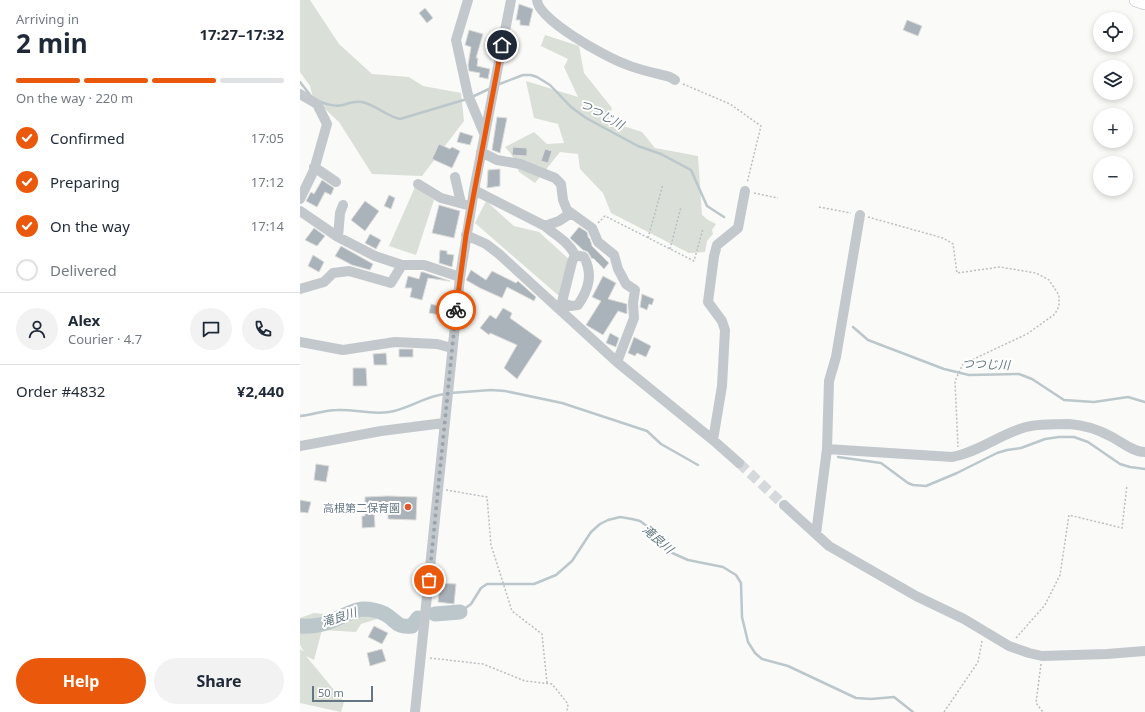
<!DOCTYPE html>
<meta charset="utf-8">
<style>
body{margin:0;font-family:"Noto Sans","Noto Sans JP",sans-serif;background:#f2f2f3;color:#1f2937;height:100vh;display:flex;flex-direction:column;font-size:15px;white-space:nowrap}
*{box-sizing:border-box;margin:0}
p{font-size:13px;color:#747a83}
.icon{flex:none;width:22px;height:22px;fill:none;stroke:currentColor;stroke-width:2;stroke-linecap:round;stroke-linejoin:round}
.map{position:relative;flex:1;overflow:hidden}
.sheet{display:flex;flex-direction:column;background:#fff;width:300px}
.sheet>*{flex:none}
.buttons{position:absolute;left:793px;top:12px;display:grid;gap:8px}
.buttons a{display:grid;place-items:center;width:40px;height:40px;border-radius:50%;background:#fff;box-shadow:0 2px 6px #0003;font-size:20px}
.scale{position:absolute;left:12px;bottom:10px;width:61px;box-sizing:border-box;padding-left:4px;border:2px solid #657683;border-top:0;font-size:11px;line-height:14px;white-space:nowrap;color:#657683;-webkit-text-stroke:3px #fff;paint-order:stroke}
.pin{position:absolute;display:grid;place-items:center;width:34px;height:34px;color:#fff;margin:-17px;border:2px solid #fff;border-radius:50%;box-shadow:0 1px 4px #0007}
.courier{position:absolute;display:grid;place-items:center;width:40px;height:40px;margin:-20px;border:3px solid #ea580c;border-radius:50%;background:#fff;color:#222;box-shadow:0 1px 5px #0007}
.headline em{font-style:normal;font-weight:700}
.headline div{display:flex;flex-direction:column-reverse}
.headline{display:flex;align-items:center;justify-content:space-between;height:68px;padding:0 16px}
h1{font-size:26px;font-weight:700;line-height:30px}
.bar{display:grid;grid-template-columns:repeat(4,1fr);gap:6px 4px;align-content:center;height:48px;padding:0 16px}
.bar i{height:5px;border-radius:3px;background:#e0e1e3}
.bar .selected{background:#ea580c}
.bar p{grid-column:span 4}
.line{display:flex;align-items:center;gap:10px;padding:0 16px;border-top:1px solid #e0e1e3}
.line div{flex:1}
.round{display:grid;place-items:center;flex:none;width:42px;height:42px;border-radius:21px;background:#f2f2f3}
ol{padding:0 16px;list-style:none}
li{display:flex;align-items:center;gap:12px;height:44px}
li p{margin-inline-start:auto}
li .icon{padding:4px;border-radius:50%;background:#ea580c;color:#fff;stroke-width:4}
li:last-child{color:#747a83}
li i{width:22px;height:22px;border:2px solid #e0e1e3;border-radius:50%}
.primary-button{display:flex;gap:8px;margin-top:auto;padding:8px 16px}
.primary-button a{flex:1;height:46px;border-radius:24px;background:#ea580c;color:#fff;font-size:16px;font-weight:700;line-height:46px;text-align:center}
.primary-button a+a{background:#f2f2f3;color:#1f2937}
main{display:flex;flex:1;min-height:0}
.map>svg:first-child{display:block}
.green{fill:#dadfd7}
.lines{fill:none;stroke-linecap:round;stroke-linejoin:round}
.stream{stroke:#bbc7cb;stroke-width:2.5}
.river{stroke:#bbc7cb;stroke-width:15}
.building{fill:#aab3b9;stroke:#dcdcda}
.minor-tunnel{stroke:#d5d9db;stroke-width:10;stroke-dasharray:10 5;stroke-linecap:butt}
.major-casing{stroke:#b5babe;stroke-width:14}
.path{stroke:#bbbfc2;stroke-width:1.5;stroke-dasharray:2 2;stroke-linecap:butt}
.minor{stroke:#c3c8cc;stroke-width:10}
.major{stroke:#fff;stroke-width:13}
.done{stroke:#99a4ac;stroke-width:4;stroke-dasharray:0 7.2}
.route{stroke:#ea580c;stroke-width:5}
.poi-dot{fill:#e4572e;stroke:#fff;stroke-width:1.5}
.labels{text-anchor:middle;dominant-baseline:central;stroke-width:4;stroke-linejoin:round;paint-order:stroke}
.poi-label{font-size:11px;fill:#657683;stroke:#fff;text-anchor:end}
.water-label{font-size:12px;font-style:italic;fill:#60757c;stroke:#fff}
</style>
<main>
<section class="sheet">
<div class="headline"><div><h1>2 min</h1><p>Arriving in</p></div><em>17:27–17:32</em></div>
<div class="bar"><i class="selected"></i><i class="selected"></i><i class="selected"></i><i></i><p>On the way · 220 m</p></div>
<ol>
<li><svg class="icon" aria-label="check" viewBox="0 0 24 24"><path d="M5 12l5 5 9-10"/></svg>Confirmed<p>17:05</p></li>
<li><svg class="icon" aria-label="check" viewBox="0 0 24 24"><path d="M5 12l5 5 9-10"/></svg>Preparing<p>17:12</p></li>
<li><svg class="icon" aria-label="check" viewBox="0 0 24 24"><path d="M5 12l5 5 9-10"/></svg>On the way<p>17:14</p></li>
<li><i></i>Delivered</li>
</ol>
<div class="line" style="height:72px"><a class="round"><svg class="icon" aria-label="person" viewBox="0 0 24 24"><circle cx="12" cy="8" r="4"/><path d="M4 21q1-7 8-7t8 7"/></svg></a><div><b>Alex</b><p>Courier · 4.7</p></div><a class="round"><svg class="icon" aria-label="chat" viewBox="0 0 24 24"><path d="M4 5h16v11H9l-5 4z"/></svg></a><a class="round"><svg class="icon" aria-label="phone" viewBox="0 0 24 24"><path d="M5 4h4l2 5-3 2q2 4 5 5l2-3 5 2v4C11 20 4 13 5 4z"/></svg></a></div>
<div class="line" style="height:52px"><div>Order #4832</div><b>¥2,440</b></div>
<div class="primary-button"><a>Help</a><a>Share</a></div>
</section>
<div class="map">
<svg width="845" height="712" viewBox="0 0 845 712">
<rect width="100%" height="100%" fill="#fafaf8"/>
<path class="green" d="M0,0h10l29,44 33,30 37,3 14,9 38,7 3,28 -42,55 -50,-2 -33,-52 -26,-24 -3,-12 -10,-14z
M245,35l34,11 5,27 28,35 -4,13 34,11 13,16 43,8 4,59 6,5 8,4 -4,6 1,4 -6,7 -2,11 -16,1 -78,-40 -8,-20 -23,-24 -2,-15 -18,-2 -25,31 -16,-11 -7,-17 -7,-8 29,-15 13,12 17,-1 -6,-19 -24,-6 -8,-37 52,16 -14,-30 4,-8 -27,-13z
M115,187l19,13 -18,55 -27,-9z
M186,201l28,25 25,6 33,30 -13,34 -84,-73z
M63,611l12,4 2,4 -16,5 -5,8 -34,-2 -8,30 -8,-4 38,46 -3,10 -41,-9v-54l4,3 -4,-7v-27l14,-5 22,2z"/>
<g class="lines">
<path class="stream" d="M0,82l11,14
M197,85l26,-10h8l6,2 13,8 21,22 15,11 52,28 23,8 30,16 16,36 17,11
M172,97l19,-9
M18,101c8,3 16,6 25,4 6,-2 12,-4 19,-3 14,3 24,14 38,17l67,-20
M553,327l15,13 76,29 25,6 50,-1 13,5 32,21 30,2 34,-5 17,5
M150,393l41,-3 14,1 57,12 85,28 14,13 37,21
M0,416c13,-1 24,-6 37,-6 18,-1 33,5 52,2 20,-3 36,-16 56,-18
M538,457l43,6 27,20 5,2 13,1 31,-13 40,-20 10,-3 14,-2 24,-9 14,-2h15l14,5 32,22 10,3 15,2
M160,612l11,-8 10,-16 6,-4h47l22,-9 16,-14 19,-29 9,-8 8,-4 12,-3 12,2 8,2 11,8 19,23 18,8 35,7 13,8 5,8 1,34 6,25 7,11 7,6 26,7 68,32 15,1 23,-2 19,15"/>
<path class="river" d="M135,614l25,-2
M0,626c12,1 23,-1 34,-6 10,-4 18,-10 29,-11 6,0 16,2 22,5 11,6 11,14 27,12l6,-8"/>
</g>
<path class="building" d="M219,4l14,5 -4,17 -9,-1v-5h-4z
M125,8l8,10 -6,5 -8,-10z
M607,20l15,6 -4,10 -15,-6z
M169,30l14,4 -7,24h2l-1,8 13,3 -2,10 -9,-2 1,-4 -11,-2 -1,-6 3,-18 -6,-2z
M197,117l10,1 -7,35 -8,-3z
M160,132l13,4 -3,9 -13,-3z
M139,144l11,5 2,-2 8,4 -8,17 -20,-9z
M213,147l14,1v8l-15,-1z
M245,149l7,2 -4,12 -7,-2z
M200,169v17l-13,2 1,-18z
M22,180l12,8 -3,7 -6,-3 -8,15 -11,-6 5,-9 3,2z
M89,195l6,3 -4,11 -7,-3z
M65,201l14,10 -14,20 -14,-11z
M139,205l21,6 -6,27 -22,-5z
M279,227l8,5 1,4v1l2,2 2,7 17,17 -5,6 -11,-11 -1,1 -4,-7 -5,-2 -13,-12z
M14,228l11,8 -8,10 -12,-6z
M70,234l11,6 -5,9 -11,-6z
M41,246l32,18 -3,6 -18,-5 -17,-9z
M140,250l7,1v3l7,1 -2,12 -13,-4z
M13,255l11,7 -5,10 -11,-6z
M171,270l15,10 6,-9 24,12 2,-2 18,16 -2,4 -27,-14 -5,11 -22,-10 -14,-8z
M121,272h2l27,9 -22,-3 -6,22 -12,-3 2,-9h-7l3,-12 11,3z
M303,276l13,7 -8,16 19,5v10l-9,-3 -15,24 -17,-10 15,-24 -9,-4z
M342,294l12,5 -2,6 -3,-1 -2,6 -7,-3z
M131,304l11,3 -2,8 -11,-2z
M203,308l9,5 -2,5 32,23 -25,38 -13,-11 13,-23 -27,-12 -1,2 -9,-7 10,-13 6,4z
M310,333l9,5 -3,9 -10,-4z
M334,337l17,9 -5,11 -9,-4 -2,3 -7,-3z
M99,349h14v8h-14z
M86,353l1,12h-13l-1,-11z
M53,368h13l1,18h-14z
M16,464l13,2 -3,16 -12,-2z
M88,496l29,1 -1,23 -28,-1v-12l-14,1 1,19 -13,1v-12h3v-19z
M0,500l11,2 -3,11 -8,-1z
M140,583l16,1 -2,20 -16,-2z
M74,626l14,7 -6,11 -14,-7z
M82,649l4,12 -16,5 -3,-13z"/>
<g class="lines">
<path class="minor-tunnel" d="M439,463l45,42"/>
<g class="major-casing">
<path id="major" d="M836,0l9,3"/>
</g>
<path class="path" d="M383,84l47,20 31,22 -14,57
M454,193l24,5
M519,207l32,6
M568,217l75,21 10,6 4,29 43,-6 36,6 13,7 10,15v11l-4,8 -28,20 -64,30 -8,17 3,66
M298,223l7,-7 89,45 9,-32
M348,238l15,-54
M370,249l11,-42
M146,490l41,7 4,48 21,66 30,23 5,49
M716,638l29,-33 15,-30 9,-60 53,13 5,-43
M130,658l53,6 42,17 27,3 16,20 -1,8
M741,664l-5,39 7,9
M644,712l34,-50 4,-21"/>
<path class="minor" d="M168,0l-12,40 12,55 16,38
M237,0c1,20 69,57 88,64 14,6 30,9 45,13l5,3
M0,94l17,10 10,20 -13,46 -14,29
M181,152l16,8 23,4 35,14 6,6 2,16 4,10 25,18 6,14 16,13 4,14 8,15 9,6 -2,13 1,15 -17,44
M14,167l22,15
M155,177l6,26
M118,184l23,14 30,8
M174,190l71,36 14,-5 12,-8
M0,211l38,26 37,19 27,9h22l36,12
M245,226c10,9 24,16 30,29l-3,7 -12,48
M166,235l20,9 13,10 118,108 96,78 26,23
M38,237l2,-24 3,-8
M0,289l24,-7 9,-9 16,-2 42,12 11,-18
M262,302l8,4 8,-1c11,-16 15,-31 6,-48l-9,-2
M0,342l43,8 52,-8 42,2 15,4
M413,440l9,-54 3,-56 -3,-9 -14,-19 6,-46 3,-11 21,-17 7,-37
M0,446l81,-15 63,-8
M527,449l125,8c27,-5 48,-23 74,-30 12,-3 30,-3 43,-3 14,1 28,5 41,12 11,5 22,16 35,16
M484,505l45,41 87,50 48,23 45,27 20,7 13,3 65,-2 38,-3
M516,534l11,-85 2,-68 7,-24 24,-142
M115,712l45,-435 14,-87 37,-190"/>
<use href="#major" class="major"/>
</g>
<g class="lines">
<path class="done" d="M129,580l27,-270"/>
<path class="route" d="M156,310l10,-75 36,-190"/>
</g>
<circle class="poi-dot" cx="108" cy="507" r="4"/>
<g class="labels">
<g class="poi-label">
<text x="100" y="507">高根第二保育園</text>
</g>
<g class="water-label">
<text transform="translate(302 114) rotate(29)">つつじ川</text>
<text transform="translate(686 364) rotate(2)">つつじ川</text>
<text transform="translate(358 539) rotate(41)">滝良川</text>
<text transform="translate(39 617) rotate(-18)">滝良川</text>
</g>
</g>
</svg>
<div class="buttons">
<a><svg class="icon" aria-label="locate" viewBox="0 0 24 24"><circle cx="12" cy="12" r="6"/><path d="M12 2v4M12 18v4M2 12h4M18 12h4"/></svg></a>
<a><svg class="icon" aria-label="layers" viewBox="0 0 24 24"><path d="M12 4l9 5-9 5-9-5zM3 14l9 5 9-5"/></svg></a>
<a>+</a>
<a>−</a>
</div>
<div class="scale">50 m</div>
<div class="pin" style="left:129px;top:580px;background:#ea580c"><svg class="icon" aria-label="bag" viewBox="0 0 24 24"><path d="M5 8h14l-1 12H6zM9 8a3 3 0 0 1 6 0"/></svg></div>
<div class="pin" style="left:202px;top:45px;background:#1f2937"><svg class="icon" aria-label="home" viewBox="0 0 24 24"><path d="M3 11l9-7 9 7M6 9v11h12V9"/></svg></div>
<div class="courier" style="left:156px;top:310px"><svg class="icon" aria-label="bike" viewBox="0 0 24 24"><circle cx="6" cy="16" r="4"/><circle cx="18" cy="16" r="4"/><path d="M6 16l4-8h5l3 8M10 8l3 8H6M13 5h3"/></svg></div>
</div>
</main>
